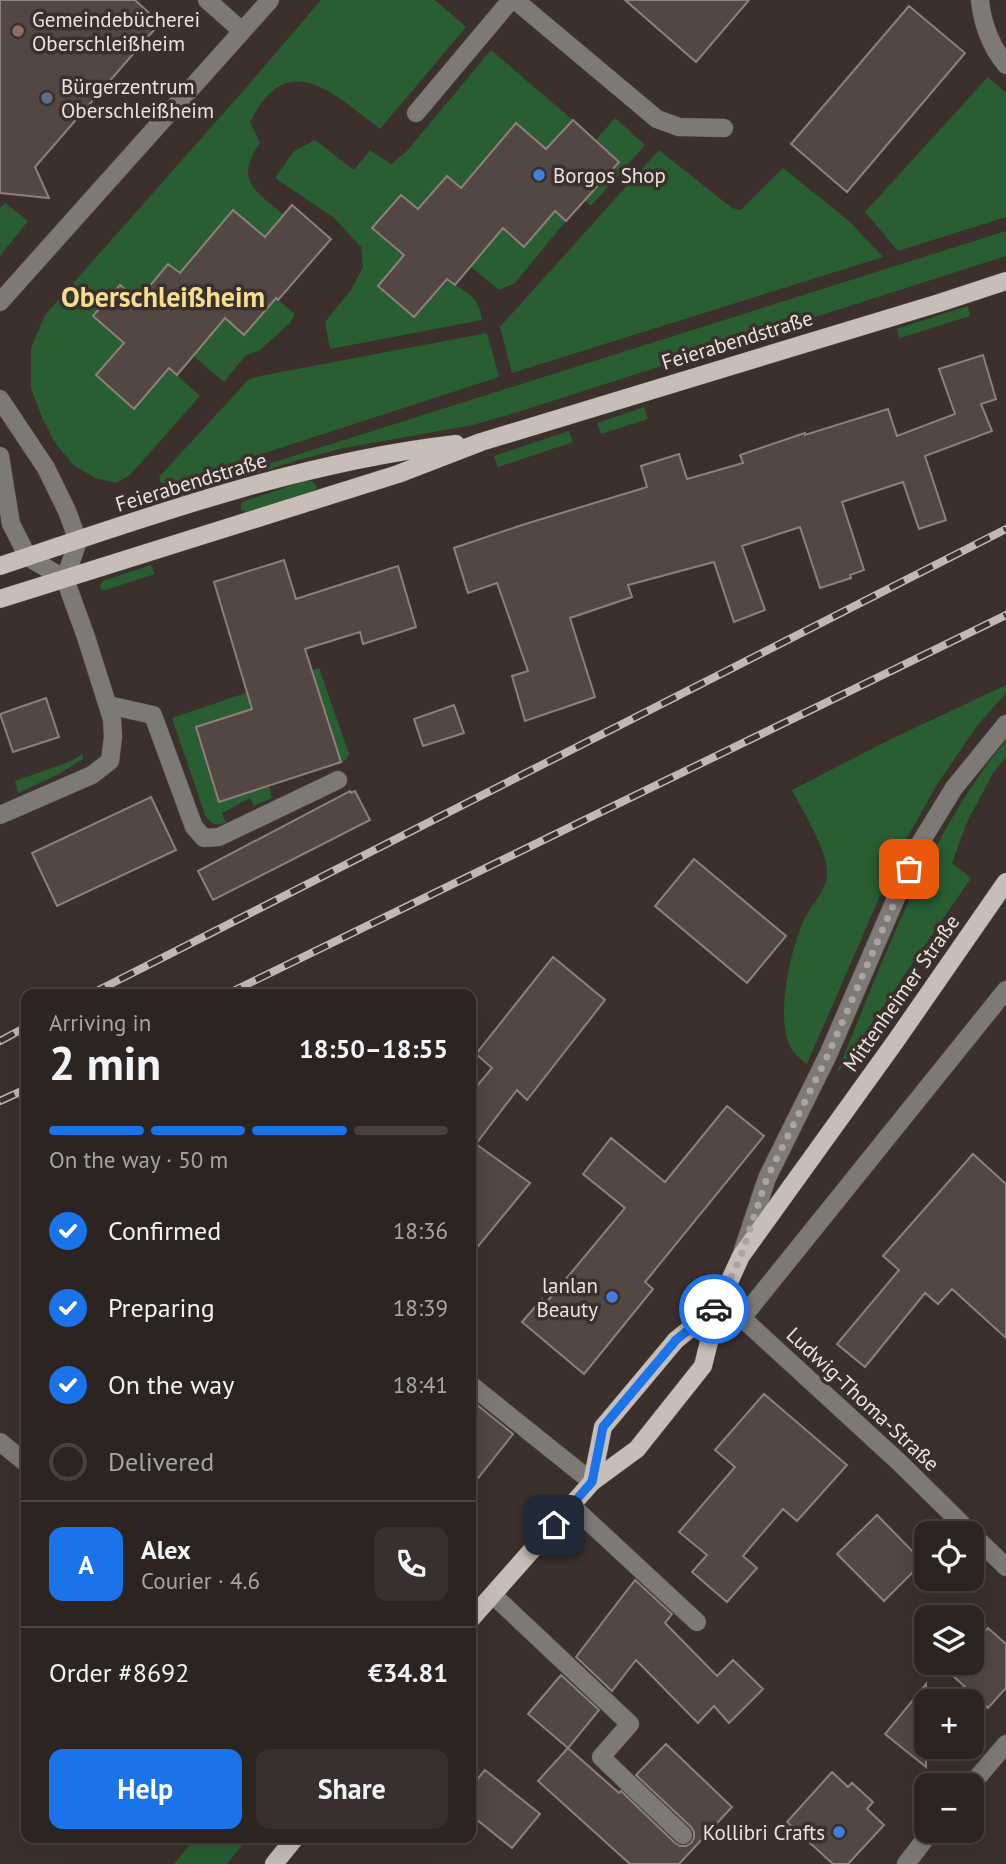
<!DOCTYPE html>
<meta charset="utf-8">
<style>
body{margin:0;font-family:"PT Sans",sans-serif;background:#38302e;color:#f1f3f6;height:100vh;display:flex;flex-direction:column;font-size:26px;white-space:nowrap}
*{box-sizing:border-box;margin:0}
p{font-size:23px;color:#a6a4a5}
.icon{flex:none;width:38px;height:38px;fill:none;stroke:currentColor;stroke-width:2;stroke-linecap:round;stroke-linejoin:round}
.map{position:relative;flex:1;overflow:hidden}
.side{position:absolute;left:21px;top:989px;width:455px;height:854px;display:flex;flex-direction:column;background:#2c2421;border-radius:14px;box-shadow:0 7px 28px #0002,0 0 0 2px #48413f}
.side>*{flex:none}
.tools{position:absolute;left:914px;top:1521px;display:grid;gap:14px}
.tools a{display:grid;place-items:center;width:70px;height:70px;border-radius:14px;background:#2c2421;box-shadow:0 7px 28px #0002,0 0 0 2px #48413f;font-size:35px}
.pin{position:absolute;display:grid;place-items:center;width:60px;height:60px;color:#fff;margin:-30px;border-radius:14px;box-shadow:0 4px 10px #0006}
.courier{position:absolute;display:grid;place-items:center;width:70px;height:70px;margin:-35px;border:5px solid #1a73e8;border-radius:50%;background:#fff;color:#222;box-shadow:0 2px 9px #0007}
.headline em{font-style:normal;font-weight:600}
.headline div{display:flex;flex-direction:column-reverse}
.headline{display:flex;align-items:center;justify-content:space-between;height:119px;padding:0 28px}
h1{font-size:46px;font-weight:600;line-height:52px}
.bar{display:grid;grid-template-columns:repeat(4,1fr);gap:10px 7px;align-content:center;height:84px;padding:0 28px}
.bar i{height:9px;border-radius:5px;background:#48413f}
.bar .active{background:#1a73e8}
.bar p{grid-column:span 4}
.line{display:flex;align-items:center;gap:18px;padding:0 28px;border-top:2px solid #48413f}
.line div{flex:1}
.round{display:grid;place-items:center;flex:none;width:74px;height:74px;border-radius:14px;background:#38302e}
ol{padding:0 28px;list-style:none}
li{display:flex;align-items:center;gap:21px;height:77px}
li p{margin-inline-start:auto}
li .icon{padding:7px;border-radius:50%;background:#1a73e8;color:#fff;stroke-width:4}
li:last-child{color:#a6a4a5}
li i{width:38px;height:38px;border:4px solid #48413f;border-radius:50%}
.action{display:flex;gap:14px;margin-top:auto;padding:14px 28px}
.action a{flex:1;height:80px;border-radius:14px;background:#1a73e8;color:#fff;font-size:28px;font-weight:600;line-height:80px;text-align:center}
.action a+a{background:#38302e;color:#f1f3f6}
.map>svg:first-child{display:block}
.green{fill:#285e31}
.building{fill:#534744;stroke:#8d807c;stroke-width:2}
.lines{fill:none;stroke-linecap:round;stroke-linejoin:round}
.minor-casing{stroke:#574d49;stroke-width:19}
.major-casing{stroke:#574d49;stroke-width:19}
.minor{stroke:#7d7975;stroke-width:18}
.major{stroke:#c7beb7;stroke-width:18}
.rail-casing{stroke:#c0b8b5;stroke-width:8}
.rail{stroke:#3b302c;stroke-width:5;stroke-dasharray:16;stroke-linecap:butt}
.done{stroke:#ada4a2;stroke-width:7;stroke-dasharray:0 12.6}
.route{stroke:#1a73e8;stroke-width:9}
.education-dot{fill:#8d6e63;stroke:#3b302c;stroke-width:2.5}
.service-dot{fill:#5c6f8a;stroke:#3b302c;stroke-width:2.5}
.shop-dot{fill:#3f7fe0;stroke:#3b302c;stroke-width:2.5}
.labels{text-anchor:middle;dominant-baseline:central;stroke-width:7;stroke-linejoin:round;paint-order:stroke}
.poi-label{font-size:21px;fill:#eae3e1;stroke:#3b302c;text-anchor:start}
.street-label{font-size:21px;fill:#eae3e1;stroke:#3b302c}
.district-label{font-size:28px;font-weight:bold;fill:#f5de91;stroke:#3b302c}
</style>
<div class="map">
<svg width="1006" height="1864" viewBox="0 0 1006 1864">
<rect width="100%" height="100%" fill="#3b302c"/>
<path class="green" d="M321,0h114l31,27 -86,102c-47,-35 -92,-83 -130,-7l10,21c-26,38 -5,47 24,72l-19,22 -71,48 -26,-21 -30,36 -18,-15 -26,31 30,27 -28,33 38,32 35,-40 31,28 -70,79 -14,8 -21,-5 -22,-13 -19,-24 -12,-24 -11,-28v-41l14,-33 206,-233z
M491,50l105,90 19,-22 30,27 -54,61 -18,-16 17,-19 12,10 17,-19 -73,-13 -71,51 -28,-24 -29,33 -18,-14 -28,32 32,28 -26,31 36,31 33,-38c19,15 31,14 35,41l-152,29 -5,-27 26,-32 12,-23 -2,-20 -27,-29 -59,-40 19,-27 21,-11 39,30 16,-20 21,14 15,-12z
M988,77l18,16v124l-108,34 -33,-39z
M659,150l73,58 9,2 42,-42 66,53 34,36 -371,116 -12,-46z
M5,203l23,18 -28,35v-48z
M555,211l11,10 -51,62 -16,7 -36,-30 33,-38 28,25z
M1006,231v25l-485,155 -48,14 -129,23 -46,12 -132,42 1,-5 9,-4z
M276,298l19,16 -5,9 -31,28 -13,4 -22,27 -40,-34 32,-38 28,25z
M968,306l2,10 -70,22 -4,-9z
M487,333l12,44 -327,106h-11l-2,-6 89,-97 12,-4z
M644,407l4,12 -47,15 -4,-11z
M569,431l4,11 -75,25 -4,-11z
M308,480c5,1 7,3 9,7l-6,7 -62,18 -8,-2v-7l4,-2z
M151,565l4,9 -53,17 -2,-5 3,-5z
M319,668l30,86 -3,6 -5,3 -24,-75 -121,39 23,75 50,-16 3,12 -18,8 -4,-8 -28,15 4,9c-9,5 -16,2 -21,-7l-33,-97z
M1006,685v8l-29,33 -39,57 -39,69 -92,212c-8,-6 -14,-11 -18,-20 -13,-30 2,-98 16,-126 7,-14 21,-27 22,-43 2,-23 -24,-63 -35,-85l97,-50z
M1006,740v17l-13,16 -27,51 -14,39 19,15 -135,197c48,-116 90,-237 170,-335z
M83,754v5l-24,15 -41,19 -3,-12 54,-19z
M195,1838h53l-21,26h-53z"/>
<path class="building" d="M0,0h135l25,23 -125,144 14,31 -49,-5z
M625,0h124l-53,62z
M909,6l56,47 -118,139 -56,-48z
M573,120l46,42 -53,59 -11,-10 -31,36 -21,-19 -48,57 -8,-6 -33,38 -36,-31 26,-31 -32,-27 29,-33 17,14 29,-33 14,12 55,-65 30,26z
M292,205l39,34 -53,61 -2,-2 -32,37 -19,-17 -48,57 -8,-7 -35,41 -38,-34 28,-32 -31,-27 27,-31 18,15 30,-36 12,9 53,-63 32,27z
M983,355l13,44 -15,5 11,27 -67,25 21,64 -27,9 -16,-47 -61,20 22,68 -14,5 1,3 -31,10 -20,-61 -58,19 23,64 -31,12 -20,-60 -86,23 4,12 -62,21 25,79 -70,24 -13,-45 16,-5 -31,-88 -29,10 -14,-45 68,-23 125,-38 -6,-21 38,-12 8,25 56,-16 -3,-8 65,-22v2l83,-26 9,27 58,-22 -16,-45z
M284,560l12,39 102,-33 18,61 -53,17 -3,-12 -55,17 36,113 -122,40 -23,-75 56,-18 -38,-127z
M46,698l13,39 -46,15 -13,-38z
M454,705l10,28 -41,13 -9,-27z
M350,791l1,2 4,-2 15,29 -157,80 -15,-29z
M151,797l25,53 -119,56 -25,-53z
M694,859l92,77 -39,47 -92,-77z
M553,957l52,43 -78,100 -10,-10 -41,54 54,39 -59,72v-162l21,-25 -16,-14z
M727,1106l37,30 -119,146 8,7 -69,85 -62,-52 20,-23 4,4 79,-95 -42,-34 28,-36 54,44z
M973,1154l33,30v154l-54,-49 -14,15 -13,-11 -60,74 -28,-23 62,-74 -16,-14z
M764,1394l83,71 -50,56 -14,-12 -40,47 14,12 -30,34 -35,-30 15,-17 -28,-23 56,-65 -20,-17z
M471,1400l42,34 -42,53z
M877,1515l46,47 -39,39 -47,-47z
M635,1580l37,34 -7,9 52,53 16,-16 30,29 -34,34 -15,-17 -16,17 -62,-63 -24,31 -36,-34z
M988,1628l18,16v44l-18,20 -50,-46h33v-16z
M561,1675l38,35 -31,38 -40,-34z
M926,1684v83l-41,-33z
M666,1744l66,63 -53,57h-49l-92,-83 30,-33 51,45 2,-2 54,52 5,3h6l5,-3 3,-5v-6l-3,-5 -55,-52z
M485,1770l55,44 -28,34 -41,-33v-28z
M832,1772l16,15 4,-4 21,19 -6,7 17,16 -36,39h-15l-46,-42z"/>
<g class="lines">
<g class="minor-casing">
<path id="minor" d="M207,0l35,31
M515,0l142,119 22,8 45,1
M980,0c2,23 11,47 26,65
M416,113l95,-113
M0,302l270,-302
M0,399l46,69 21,43 11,30 -13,38
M0,456l11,68 17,33 37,22
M108,705l45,10 41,112 10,11 15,-1 119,-57
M0,815l92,-40 18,-14 3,-24 -1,-18 -26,-82 -21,-58
M743,1250l24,-72 61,-123 91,-210 35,-57 52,-64
M718,1306l24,12 158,145 71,70
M742,1318l264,-328
M471,1385l121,97
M0,1442l26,21
M572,1506l125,116
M971,1533l35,34
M493,1595l137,129 -29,33 82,78
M971,1785l35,-41
M906,1864l26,-34"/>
</g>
<g class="major-casing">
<path id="major" d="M0,566c149,-50 300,-104 456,-122
M0,599l398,-125 83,-32 458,-139 67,-22
M592,1482l11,-55 73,-87 42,-34
M471,1619l121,-137 45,-33 66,-83 15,-60 23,-50 154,-214 111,-160
M274,1864l21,-26"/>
</g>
<use href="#minor" class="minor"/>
<use href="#major" class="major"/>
<g class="rail-casing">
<path id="rail" d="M91,994l915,-465
M227,994l779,-379
M0,1041l26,-14
M0,1101l26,-12"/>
</g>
<use href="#rail" class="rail"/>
</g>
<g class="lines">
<path class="done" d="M714,1309l4,-3 23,-50 26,-78 61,-123 81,-186"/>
<path class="route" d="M554,1525l38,-43 11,-55 73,-87 38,-31"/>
</g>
<circle class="education-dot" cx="18" cy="31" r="7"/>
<circle class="service-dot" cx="47" cy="98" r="7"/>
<g class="shop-dot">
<circle cx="539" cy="175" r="7"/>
<circle cx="612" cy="1297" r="7"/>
<circle cx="839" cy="1832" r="7"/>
</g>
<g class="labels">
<g class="poi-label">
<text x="32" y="19">Gemeindebücherei<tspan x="32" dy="24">Oberschleißheim</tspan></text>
<text x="61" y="86">Bürgerzentrum<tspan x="61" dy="24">Oberschleißheim</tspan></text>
<text x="553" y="175">Borgos Shop</text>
<text x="598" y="1285" text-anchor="end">lanlan<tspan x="598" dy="24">Beauty</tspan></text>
<text x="825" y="1832" text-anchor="end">Kollibri Crafts</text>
</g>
<g class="street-label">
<text transform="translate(737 340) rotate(-17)">Feierabendstraße</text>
<text transform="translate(191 482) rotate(-17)">Feierabendstraße</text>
<text transform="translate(901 993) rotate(-55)">Mittenheimer Straße</text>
<text transform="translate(863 1399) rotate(43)">Ludwig-Thoma-Straße</text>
</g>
<g class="district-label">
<text x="163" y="296">Oberschleißheim</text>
</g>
</g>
</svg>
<div class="tools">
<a><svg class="icon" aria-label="locate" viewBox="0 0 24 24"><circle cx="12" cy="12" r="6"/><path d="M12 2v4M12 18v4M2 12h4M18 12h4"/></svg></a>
<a><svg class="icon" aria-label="layers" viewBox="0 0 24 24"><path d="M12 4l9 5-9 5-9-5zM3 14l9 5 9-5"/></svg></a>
<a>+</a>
<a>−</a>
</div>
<div class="pin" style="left:909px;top:869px;background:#ea580c"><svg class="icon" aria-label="bag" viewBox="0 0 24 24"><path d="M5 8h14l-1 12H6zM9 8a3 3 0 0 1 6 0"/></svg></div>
<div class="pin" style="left:554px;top:1525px;background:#1f2937"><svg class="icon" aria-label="home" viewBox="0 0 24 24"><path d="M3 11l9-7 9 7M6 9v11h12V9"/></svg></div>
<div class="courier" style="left:714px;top:1309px"><svg class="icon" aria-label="car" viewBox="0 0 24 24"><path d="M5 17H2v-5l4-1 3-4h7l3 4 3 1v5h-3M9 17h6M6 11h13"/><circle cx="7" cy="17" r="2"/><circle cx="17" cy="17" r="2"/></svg></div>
<section class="side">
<div class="headline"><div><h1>2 min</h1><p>Arriving in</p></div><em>18:50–18:55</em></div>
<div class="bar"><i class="active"></i><i class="active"></i><i class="active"></i><i></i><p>On the way · 50 m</p></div>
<ol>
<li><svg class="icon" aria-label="check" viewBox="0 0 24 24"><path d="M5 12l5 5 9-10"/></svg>Confirmed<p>18:36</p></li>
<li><svg class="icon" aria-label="check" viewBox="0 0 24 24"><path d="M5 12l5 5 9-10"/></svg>Preparing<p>18:39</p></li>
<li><svg class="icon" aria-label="check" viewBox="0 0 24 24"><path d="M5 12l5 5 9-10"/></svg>On the way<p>18:41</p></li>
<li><i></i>Delivered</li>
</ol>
<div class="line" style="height:126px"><b class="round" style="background:#1a73e8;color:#fff">A</b><div><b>Alex</b><p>Courier · 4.6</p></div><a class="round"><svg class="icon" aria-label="phone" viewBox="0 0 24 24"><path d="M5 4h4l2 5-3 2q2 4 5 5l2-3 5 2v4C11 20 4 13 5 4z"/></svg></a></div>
<div class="line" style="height:91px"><div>Order #8692</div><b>€34.81</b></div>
<div class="action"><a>Help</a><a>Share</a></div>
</section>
</div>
